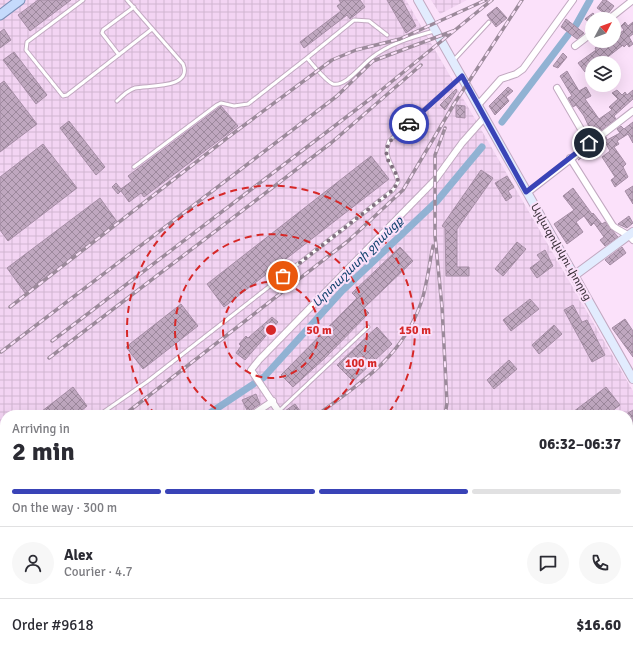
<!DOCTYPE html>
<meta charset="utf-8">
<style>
body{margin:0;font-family:Signika,"Noto Sans Armenian",sans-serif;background:#f7f7f7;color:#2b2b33;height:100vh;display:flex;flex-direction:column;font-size:15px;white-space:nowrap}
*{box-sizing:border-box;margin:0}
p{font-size:13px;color:#7c7c81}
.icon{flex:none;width:22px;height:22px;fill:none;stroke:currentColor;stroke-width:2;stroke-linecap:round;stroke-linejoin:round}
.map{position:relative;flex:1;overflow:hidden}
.details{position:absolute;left:0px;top:410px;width:633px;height:248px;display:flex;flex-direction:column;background:#fff;border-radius:16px 16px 0 0;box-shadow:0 4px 16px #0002}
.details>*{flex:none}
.needle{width:26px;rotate:49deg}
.fabs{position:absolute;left:585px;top:12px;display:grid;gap:8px}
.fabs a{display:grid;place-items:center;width:36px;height:36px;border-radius:50%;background:#fff;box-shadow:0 4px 16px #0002;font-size:20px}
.pin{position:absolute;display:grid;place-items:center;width:34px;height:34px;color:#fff;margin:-17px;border:2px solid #fff;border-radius:50%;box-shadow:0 1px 4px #0007}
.courier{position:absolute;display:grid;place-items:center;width:40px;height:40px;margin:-20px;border:3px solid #3943b7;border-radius:50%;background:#fff;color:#222;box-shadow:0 1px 5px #0007}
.head em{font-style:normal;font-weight:700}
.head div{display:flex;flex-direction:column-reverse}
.head{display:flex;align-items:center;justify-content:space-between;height:68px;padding:0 12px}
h1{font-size:26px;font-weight:700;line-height:30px}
.bar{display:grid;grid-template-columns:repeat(4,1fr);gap:6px 4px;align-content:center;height:48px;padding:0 12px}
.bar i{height:5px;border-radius:3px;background:#e1e1e2}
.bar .selected{background:#3943b7}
.bar p{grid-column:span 4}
.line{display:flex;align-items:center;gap:10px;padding:0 12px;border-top:1px solid #e1e1e2}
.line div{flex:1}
.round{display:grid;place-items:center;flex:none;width:42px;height:42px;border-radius:21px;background:#f7f7f7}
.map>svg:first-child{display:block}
.industrial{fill:url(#industrial-grid)}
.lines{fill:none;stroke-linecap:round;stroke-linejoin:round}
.canal{stroke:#91b2d3;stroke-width:7}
.building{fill:url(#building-cross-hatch);stroke:#a58da5}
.lane-casing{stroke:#c2a9c1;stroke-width:5}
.street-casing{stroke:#c2a9c1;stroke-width:8}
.secondary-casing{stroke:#c2a9c1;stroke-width:10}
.primary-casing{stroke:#7b8eb6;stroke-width:11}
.path{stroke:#978596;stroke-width:1;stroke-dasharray:3 2;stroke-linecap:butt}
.lane{stroke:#fff;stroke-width:3}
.street{stroke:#fff;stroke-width:6}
.secondary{stroke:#e2ecfe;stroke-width:8}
.primary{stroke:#c5dafc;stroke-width:9}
.rail-casing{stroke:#9c8a9b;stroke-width:3.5}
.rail{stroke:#fbe1fa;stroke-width:2;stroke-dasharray:6;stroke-linecap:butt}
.done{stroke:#7e6e7d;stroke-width:4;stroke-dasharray:0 7.2}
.route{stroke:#3943b7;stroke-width:5}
.ring{fill:none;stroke:#d62828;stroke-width:2;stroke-dasharray:7 5}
.labels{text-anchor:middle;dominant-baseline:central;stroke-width:4;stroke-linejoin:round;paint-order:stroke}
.street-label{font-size:11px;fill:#3a3039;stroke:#fbe1fa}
.water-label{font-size:12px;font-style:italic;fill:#0d406b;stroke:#fbe1fa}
.centre{fill:#d62828;stroke:#fbe1fa;stroke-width:2}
.ring-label{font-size:12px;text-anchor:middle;font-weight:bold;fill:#d62828;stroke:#fbe1fa;stroke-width:4;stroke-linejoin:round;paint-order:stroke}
</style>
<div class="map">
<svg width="633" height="658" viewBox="0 0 633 658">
<defs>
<pattern id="industrial-grid" width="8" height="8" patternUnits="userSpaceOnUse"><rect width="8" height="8" fill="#f3d4f3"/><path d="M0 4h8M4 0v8" fill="none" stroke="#d1b6d1"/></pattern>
<pattern id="building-cross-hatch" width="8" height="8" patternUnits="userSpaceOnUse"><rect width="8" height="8" fill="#bfa7bf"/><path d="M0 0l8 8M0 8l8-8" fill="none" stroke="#9c889c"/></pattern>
</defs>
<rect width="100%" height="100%" fill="#fbe1fa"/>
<path class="industrial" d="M0,0h406l227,391v267h-366l-3,-5h364v-238h-623v238h221l-7,5h-219z
M431,0h36l-27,14z"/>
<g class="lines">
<path class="canal" d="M576,25l14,-25
M502,122l66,-87
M207,415l57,-38 78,-86 95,-90 45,-54
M0,490l5,-1"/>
</g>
<path class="building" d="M38,0h33l-41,31 -12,-16z
M339,0h21l5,7 -15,12 -3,-4 -43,33 -4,-6 41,-31 -4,-5 4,-3z
M387,0h15l14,26 -10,7z
M603,0h3l8,6 -7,9 -10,-7z
M497,7l10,11 -11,9 -9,-12z
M593,13l5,6h-6v6l-7,-6z
M566,19l18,14 -7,6 -16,-12z
M625,22l3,4 5,-4v12l-4,3 4,7 -4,3 -2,-3 -3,3 -1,-2 -23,18h-8v3l-7,6 -7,-9 18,-13 -1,-2 9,-7 2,2 8,-2v-3l10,-8 -3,-4z
M4,29l7,11 -11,8v-16z
M14,52l33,43 -11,9 -33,-44z
M563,53l4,4 -9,11 -5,-2z
M567,71l12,20 7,-4 5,9 -6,3 14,20 13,-9 -3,-3 9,-8 -6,-6 5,-3 5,5 3,-3 2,3 6,-5v9l-19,17 2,3 -24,18 -6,-9 3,-1 -5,-11 -8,-11 -3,2 -5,-9 4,-2 -12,-20z
M4,81l33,43 -37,28v-68z
M508,87l5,4 -7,6 3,4 -14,14 -6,-9z
M456,89l1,2 -12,19 -5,-5z
M456,105l9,1v12l-9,-1z
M221,106l17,20 -94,71 -3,-4 -12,9 -8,-11 -3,3 -6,-7 4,-4 5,6 11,-8 -4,-5z
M69,121l36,46 -9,8 -36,-47z
M633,122v21l-5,-9 -11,7 2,3 -5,3 12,17 -3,3 5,10 -13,10 -4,-7 4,-3 -13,-20 8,-6 -5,-9 -27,18 28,-23 1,3 13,-7 -3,-4 4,-3 3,3z
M43,144l34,44 -69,53 -8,-11v-53z
M371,156l18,23 -165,128 -17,-23z
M481,170l12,8 -36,51v38h12v9h-23l-1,-48 -3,-2z
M507,176l7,11 -6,4 4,6 -6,4 -11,-18z
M633,186v18l-8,-13z
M573,188l19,26 1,-1 9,11 3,-2 13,15 -13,9 -5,-6 4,-3 -10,-14 -3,3 -7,-10 -8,6 7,10 -16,12 -13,-20 20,-14 -11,-14z
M100,198l18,25 -93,70 -18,-25z
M629,216l4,7 -6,5 -9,-4z
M517,242l9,7 -23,27 -8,-7z
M400,247l13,14 -49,47 5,5 -44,45 -32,29 -12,-12 76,-77 -5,-5z
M622,247l4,6 -16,12 -5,-5z
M545,250l8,16 -16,12 -7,-10 11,-8 -4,-5z
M530,299l9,10 -28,22 -8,-11z
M181,304l17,22 -55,43 -17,-22z
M573,305l9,17 5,-2 18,35 -13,7 -28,-52z
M272,317l6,5 -33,38 -9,-7 5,-7 -2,-2 7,-8 2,2z
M625,319l8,12v26l-21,-29z
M554,325l8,9 -23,20 -7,-9z
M377,327l15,17 -39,37 -16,-16z
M509,360l8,9 -23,20 -7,-9z
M73,387l14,19 -11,9h-39z
M606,387l14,18 -13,10h-38z
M256,394l4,10 -12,8 -6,-12z
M295,404l8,11h-15l-3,-4z
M633,410v26l-5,4v-27z
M628,529l5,6v16l-5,4z
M49,653h21l4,5h-21z
M454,653h45l4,5h-55z"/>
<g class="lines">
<g class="lane-casing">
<path id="lane" d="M83,0l-56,42 -1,8 37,46 4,-1 85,-66
M119,55l-17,-22 1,-3 31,-23
M307,58l47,-38 15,1 18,14
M453,61l36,-39
M117,101c5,-5 11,-11 18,-13 13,-3 58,1 48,-24l-56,-64
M134,167l83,-62 4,-2 13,3 14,-2 59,-46c5,6 20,24 26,26 12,3 28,-18 37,-25 18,-15 42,-22 64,-28
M280,410l88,-83
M102,413l46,-32 245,-191 5,-8c-3,-16 -16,-24 -9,-41l72,-64
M628,478l5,-1
M0,616l5,-4
M126,658l7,-5"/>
</g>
<g class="street-casing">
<path id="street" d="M609,19l24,-19
M575,46l17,-13
M557,88l32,55
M478,105l23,-26 15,-5 7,-5 50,-69
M570,158l43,68c7,6 15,7 20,14
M527,193l106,-82
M252,415l21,-14
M281,415l-30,-45 8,-10 176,-180 27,-37 23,-26
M3,658l6,-5
M198,658l6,-5"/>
</g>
<g class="secondary-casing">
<path id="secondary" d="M418,0l215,379
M575,275l58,-43"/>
</g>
<g class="primary-casing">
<path id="primary" d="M0,15l20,-15"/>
</g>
<path class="path" d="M243,653l4,5"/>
<use href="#lane" class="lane"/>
<use href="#street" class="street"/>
<use href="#secondary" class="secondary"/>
<use href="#primary" class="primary"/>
<g class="rail-casing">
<path id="rail" d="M10,307l217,-169 105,-78 24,-10 44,-11 86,-39
M52,341l322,-245 118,-96
M1,352l336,-256 36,-35 80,-30
M49,358l282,-215 90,-78
M124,415l224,-174 55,-51 51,-86 68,-104
M317,415c44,-32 85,-58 104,-112 6,-17 8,-38 12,-57
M445,415l2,-12 -5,-96 -7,-71v-81l10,-27
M0,470l5,-2
M0,652l5,-5
M119,658l6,-5
M228,658l6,-5"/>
</g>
<use href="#rail" class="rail"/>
</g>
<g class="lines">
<path class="done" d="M283,276l110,-86 5,-8c-1,-8 -5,-14 -9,-20 -9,-18 8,-28 20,-38"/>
<path class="route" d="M409,124l53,-48 64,116 63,-49"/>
</g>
<g class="ring">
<circle cx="271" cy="330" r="48"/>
<path d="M226 415A96 96 0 1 1 316 415"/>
<path d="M155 415A144 144 0 1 1 387 415"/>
</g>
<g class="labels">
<g class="street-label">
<text transform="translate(561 252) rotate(60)">Այվազովսկու փողոց</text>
</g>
<g class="water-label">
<text transform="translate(358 262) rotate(-45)">Արտաշատի ջրանցք</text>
</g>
</g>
<circle cx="271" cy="330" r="6" class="centre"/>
<g class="ring-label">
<text x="319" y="334">50 m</text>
<text x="415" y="334">150 m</text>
<text x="361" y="367">100 m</text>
</g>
</svg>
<div class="fabs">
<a><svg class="needle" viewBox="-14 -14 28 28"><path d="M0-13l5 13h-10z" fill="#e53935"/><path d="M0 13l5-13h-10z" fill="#7c7c81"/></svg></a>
<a><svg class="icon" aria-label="layers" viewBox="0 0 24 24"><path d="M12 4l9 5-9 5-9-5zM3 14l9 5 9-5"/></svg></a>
</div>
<div class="pin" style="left:283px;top:276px;background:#ea580c"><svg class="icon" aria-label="bag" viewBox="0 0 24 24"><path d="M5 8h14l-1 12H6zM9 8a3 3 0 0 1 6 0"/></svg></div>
<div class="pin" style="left:589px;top:143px;background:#1f2937"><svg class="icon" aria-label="home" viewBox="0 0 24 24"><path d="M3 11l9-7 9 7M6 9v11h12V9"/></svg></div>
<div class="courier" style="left:409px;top:124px"><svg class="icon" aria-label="car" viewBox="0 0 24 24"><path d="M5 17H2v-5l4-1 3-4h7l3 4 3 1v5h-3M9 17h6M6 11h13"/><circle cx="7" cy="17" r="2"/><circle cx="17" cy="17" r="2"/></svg></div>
<section class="details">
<div class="head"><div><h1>2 min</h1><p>Arriving in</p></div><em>06:32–06:37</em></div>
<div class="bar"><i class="selected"></i><i class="selected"></i><i class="selected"></i><i></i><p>On the way · 300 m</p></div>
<div class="line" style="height:72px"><a class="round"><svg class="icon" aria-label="person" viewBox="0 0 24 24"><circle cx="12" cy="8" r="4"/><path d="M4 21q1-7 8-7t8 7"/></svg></a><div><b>Alex</b><p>Courier · 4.7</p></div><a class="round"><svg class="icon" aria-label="chat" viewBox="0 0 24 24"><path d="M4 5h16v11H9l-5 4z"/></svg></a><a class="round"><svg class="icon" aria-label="phone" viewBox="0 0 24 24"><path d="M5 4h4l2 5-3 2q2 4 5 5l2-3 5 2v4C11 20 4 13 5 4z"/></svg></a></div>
<div class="line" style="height:52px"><div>Order #9618</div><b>$16.60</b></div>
</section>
</div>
